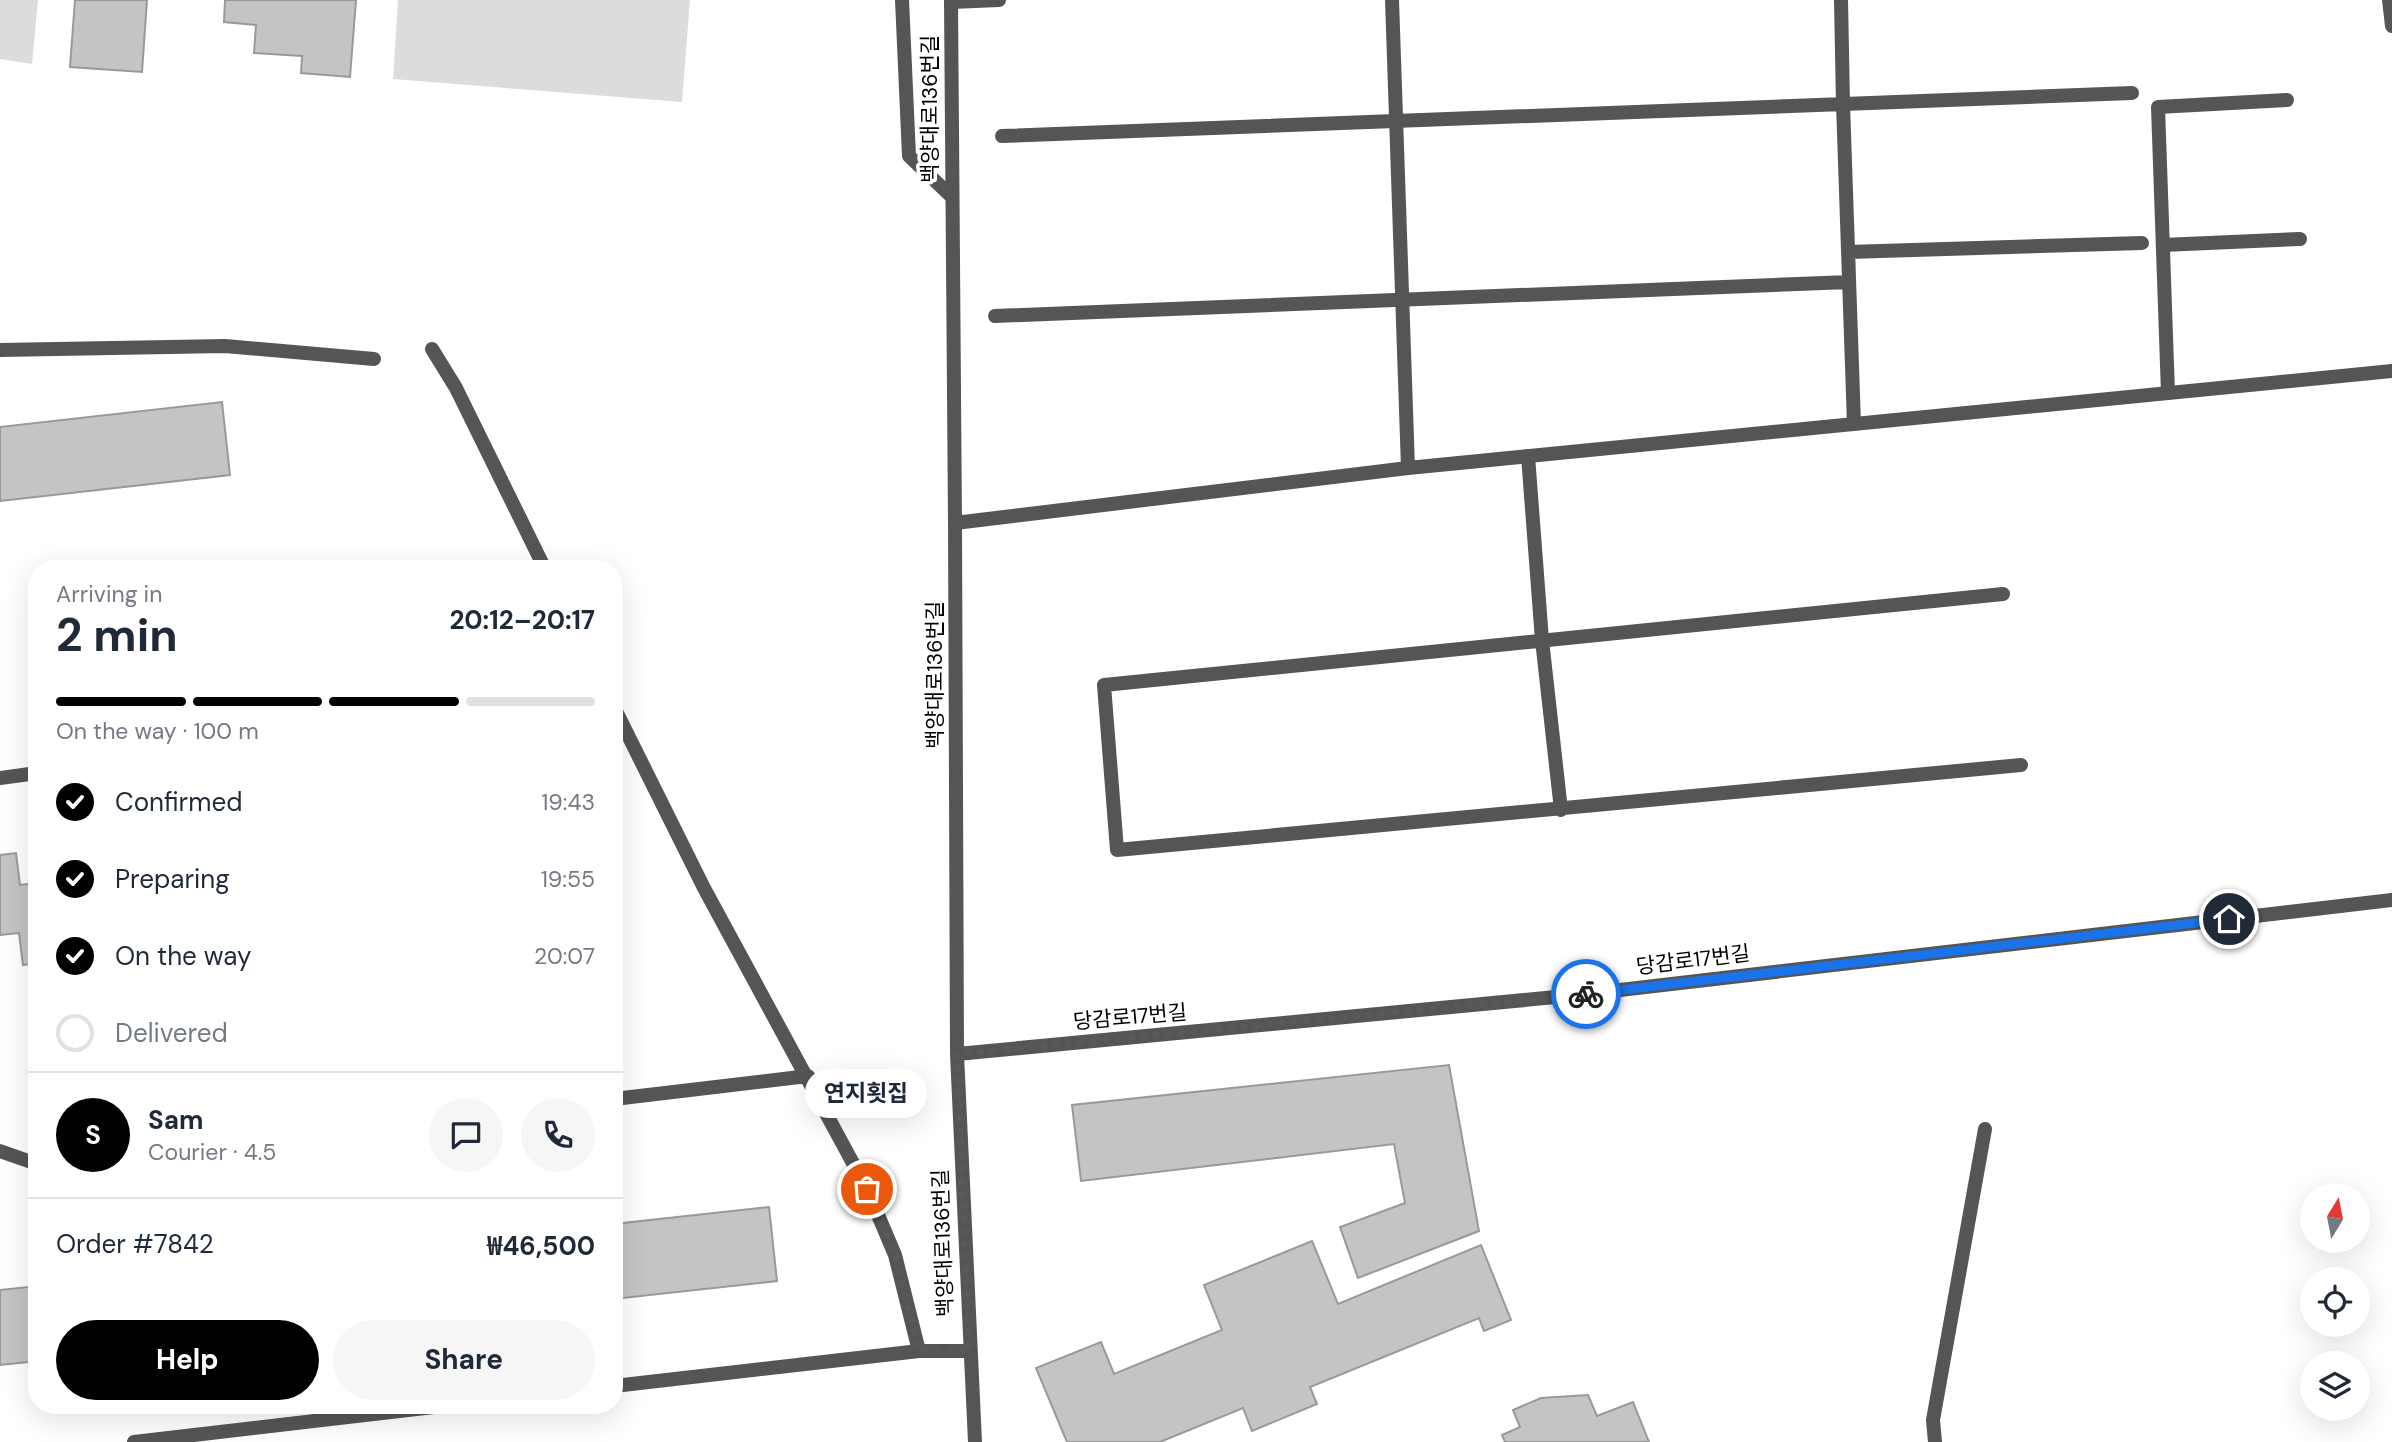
<!DOCTYPE html>
<meta charset="utf-8">
<style>
body{margin:0;font-family:"DM Sans","Noto Sans KR",sans-serif;background:#f6f6f7;color:#1f2937;height:100vh;display:flex;flex-direction:column;font-size:26px;white-space:nowrap}
*{box-sizing:border-box;margin:0}
p{font-size:23px;color:#747a83}
.icon{flex:none;width:38px;height:38px;fill:none;stroke:currentColor;stroke-width:2;stroke-linecap:round;stroke-linejoin:round}
.map{position:relative;flex:1;overflow:hidden}
.side{position:absolute;left:28px;top:560px;width:595px;height:854px;display:flex;flex-direction:column;background:#fff;border-radius:28px;box-shadow:0 7px 28px #0002}
.side>*{flex:none}
.needle{width:46px;rotate:10deg}
.fabs{position:absolute;left:2300px;top:1183px;display:grid;gap:14px}
.fabs a{display:grid;place-items:center;width:70px;height:70px;border-radius:50%;background:#fff;box-shadow:0 7px 28px #0002;font-size:35px}
.pin{position:absolute;display:grid;place-items:center;width:60px;height:60px;color:#fff;margin:-30px;border:4px solid #fff;border-radius:50%;box-shadow:0 2px 7px #0007}
.courier{position:absolute;display:grid;place-items:center;width:70px;height:70px;margin:-35px;border:5px solid #1a73e8;border-radius:50%;background:#fff;color:#222;box-shadow:0 2px 9px #0007}
.bubble{position:absolute;height:49px;border-radius:24px;background:#fff;box-shadow:0 7px 28px #0002;font-size:23px;font-weight:700;line-height:49px;text-align:center}
.headline em{font-style:normal;font-weight:700}
.headline div{display:flex;flex-direction:column-reverse}
.headline{display:flex;align-items:center;justify-content:space-between;height:119px;padding:0 28px}
h1{font-size:46px;font-weight:700;line-height:52px}
.bar{display:grid;grid-template-columns:repeat(4,1fr);gap:10px 7px;align-content:center;height:84px;padding:0 28px}
.bar i{height:9px;border-radius:5px;background:#e0e1e3}
.bar .current{background:#000}
.bar p{grid-column:span 4}
.line{display:flex;align-items:center;gap:18px;padding:0 28px;border-top:2px solid #e0e1e3}
.line div{flex:1}
.round{display:grid;place-items:center;flex:none;width:74px;height:74px;border-radius:37px;background:#f6f6f7}
ol{padding:0 28px;list-style:none}
li{display:flex;align-items:center;gap:21px;height:77px}
li p{margin-inline-start:auto}
li .icon{padding:7px;border-radius:50%;background:#000;color:#fff;stroke-width:4}
li:last-child{color:#747a83}
li i{width:38px;height:38px;border:4px solid #e0e1e3;border-radius:50%}
.action{display:flex;gap:14px;margin-top:auto;padding:14px 28px}
.action a{flex:1;height:80px;border-radius:42px;background:#000;color:#fff;font-size:28px;font-weight:700;line-height:80px;text-align:center}
.action a+a{background:#f6f6f7;color:#1f2937}
.map>svg:first-child{display:block}
.green{fill:#dcdcdc}
.building{fill:#c4c4c4;stroke:#999;stroke-width:2}
.lines{fill:none;stroke-linecap:round;stroke-linejoin:round}
.service{stroke:#555;stroke-width:14}
.minor{stroke:#555;stroke-width:14}
.tertiary{stroke:#555;stroke-width:14}
.done{stroke:#595959;stroke-width:7;stroke-dasharray:0 12.6}
.route{stroke:#1a73e8;stroke-width:9}
.labels{text-anchor:middle;dominant-baseline:central;stroke-width:7;stroke-linejoin:round;paint-order:stroke}
.street-label{font-size:21px;fill:#000;stroke:#fff}
</style>
<div class="map">
<svg width="2392" height="1442" viewBox="0 0 2392 1442">
<rect width="100%" height="100%" fill="#fff"/>
<path class="green" d="M0,0h38l-6,64 -32,-5z
M398,0h292l-8,102 -289,-23z"/>
<path class="building" d="M75,0h72l-5,72 -72,-5z
M225,0h131l-6,77 -49,-4 1,-17 -48,-3 2,-28 -32,-3z
M222,402l8,73 -230,26v-74z
M16,853l4,32 17,-2v80l-14,2 -4,-32 -19,2v-80z
M1449,1065l30,166 -121,47 -18,-51 65,-24 -11,-59 -313,37 -9,-76z
M769,1207l8,74 -163,18v-75z
M1312,1241l26,63 143,-59 30,75 -27,11 -5,-13 -169,69 7,17 -65,27 -9,-23 -83,34h-93l-31,-74 65,-26 13,32 108,-44 -18,-45z
M37,1286v75l-37,4v-75z
M1588,1395l9,21 36,-14 16,40h-144l-3,-7 18,-8 -7,-17 28,-12z"/>
<g class="lines">
<path class="service" d="M1392,0l16,468
M1841,0l2,104 11,320
M1002,136l1130,-43
M2163,245l137,-6
M1848,252l294,-9
M995,316l854,-34
M432,349l24,39 89,181
M0,350l225,-4 149,13
M2168,393l-10,-286 129,-7
M1528,456l14,184 19,170
M2003,594l-899,91 13,165 904,-85
M614,707l90,181 163,301 28,66 24,96h50
M0,778l37,-5
M614,1099l194,-23
M0,1151l37,13
M614,1386l305,-35
M134,1442l317,-37
M1935,1442l-2,-22 52,-291"/>
<path class="minor" d="M902,0l7,156 43,41
M951,2l48,-2
M955,523l453,-55 984,-97"/>
<path class="tertiary" d="M951,0l4,523 2,531 18,388
M2389,0l3,26
M957,1054l620,-59 815,-95"/>
</g>
<g class="lines">
<path class="done" d="M867,1189l28,66 24,96h50l-12,-297 629,-60"/>
<path class="route" d="M1586,994l643,-75"/>
</g>
<g class="labels">
<g class="street-label">
<text transform="translate(930 109) rotate(-90)">백양대로136번길</text>
<text transform="translate(935 675) rotate(-90)">백양대로136번길</text>
<text transform="translate(1693 960) rotate(-7)">당감로17번길</text>
<text transform="translate(1130 1017) rotate(-5)">당감로17번길</text>
<text transform="translate(943 1243) rotate(-92)">백양대로136번길</text>
</g>
</g>
</svg>
<div class="fabs">
<a><svg class="needle" viewBox="-14 -14 28 28"><path d="M0-13l5 13h-10z" fill="#e53935"/><path d="M0 13l5-13h-10z" fill="#747a83"/></svg></a>
<a><svg class="icon" aria-label="locate" viewBox="0 0 24 24"><circle cx="12" cy="12" r="6"/><path d="M12 2v4M12 18v4M2 12h4M18 12h4"/></svg></a>
<a><svg class="icon" aria-label="layers" viewBox="0 0 24 24"><path d="M12 4l9 5-9 5-9-5zM3 14l9 5 9-5"/></svg></a>
</div>
<div class="pin" style="left:867px;top:1189px;background:#ea580c"><svg class="icon" aria-label="bag" viewBox="0 0 24 24"><path d="M5 8h14l-1 12H6zM9 8a3 3 0 0 1 6 0"/></svg></div>
<div class="pin" style="left:2229px;top:919px;background:#1f2937"><svg class="icon" aria-label="home" viewBox="0 0 24 24"><path d="M3 11l9-7 9 7M6 9v11h12V9"/></svg></div>
<div class="courier" style="left:1586px;top:994px"><svg class="icon" aria-label="bike" viewBox="0 0 24 24"><circle cx="6" cy="16" r="4"/><circle cx="18" cy="16" r="4"/><path d="M6 16l4-8h5l3 8M10 8l3 8H6M13 5h3"/></svg></div>
<div class="bubble" style="left:805px;top:1069px;width:122px">연지횟집</div>
<section class="side">
<div class="headline"><div><h1>2 min</h1><p>Arriving in</p></div><em>20:12–20:17</em></div>
<div class="bar"><i class="current"></i><i class="current"></i><i class="current"></i><i></i><p>On the way · 100 m</p></div>
<ol>
<li><svg class="icon" aria-label="check" viewBox="0 0 24 24"><path d="M5 12l5 5 9-10"/></svg>Confirmed<p>19:43</p></li>
<li><svg class="icon" aria-label="check" viewBox="0 0 24 24"><path d="M5 12l5 5 9-10"/></svg>Preparing<p>19:55</p></li>
<li><svg class="icon" aria-label="check" viewBox="0 0 24 24"><path d="M5 12l5 5 9-10"/></svg>On the way<p>20:07</p></li>
<li><i></i>Delivered</li>
</ol>
<div class="line" style="height:126px"><b class="round" style="background:#000;color:#fff">S</b><div><b>Sam</b><p>Courier · 4.5</p></div><a class="round"><svg class="icon" aria-label="chat" viewBox="0 0 24 24"><path d="M4 5h16v11H9l-5 4z"/></svg></a><a class="round"><svg class="icon" aria-label="phone" viewBox="0 0 24 24"><path d="M5 4h4l2 5-3 2q2 4 5 5l2-3 5 2v4C11 20 4 13 5 4z"/></svg></a></div>
<div class="line" style="height:91px"><div>Order #7842</div><b>₩46,500</b></div>
<div class="action"><a>Help</a><a>Share</a></div>
</section>
</div>
